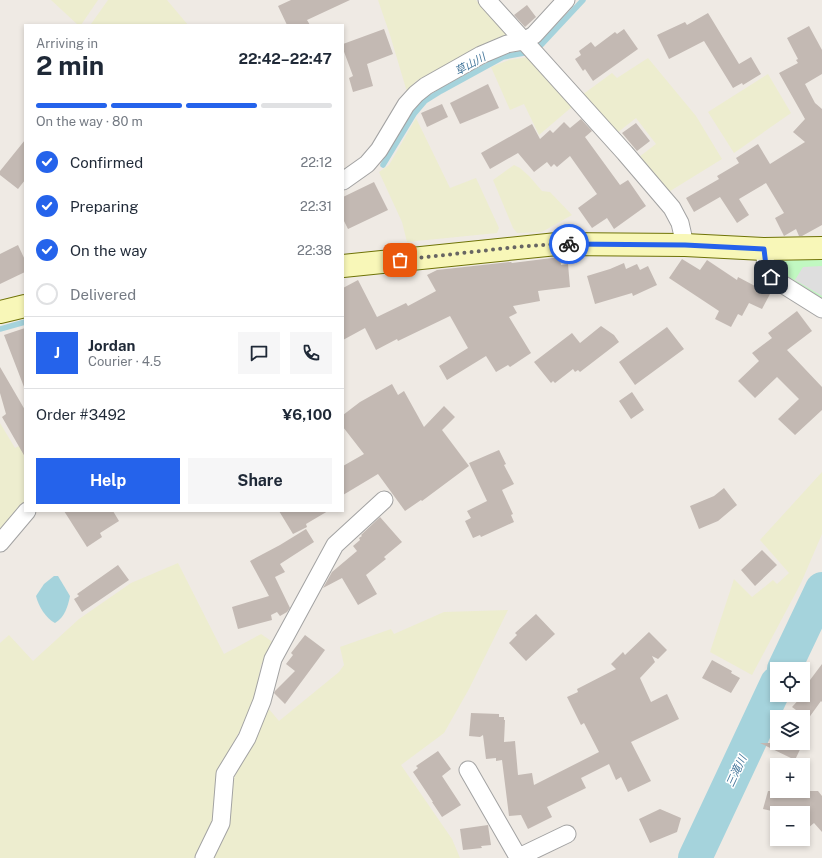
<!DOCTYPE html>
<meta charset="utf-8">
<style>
body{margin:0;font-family:"Public Sans","Noto Sans JP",sans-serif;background:#f6f6f7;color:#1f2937;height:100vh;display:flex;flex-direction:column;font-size:15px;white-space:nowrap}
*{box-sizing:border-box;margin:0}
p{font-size:13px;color:#747a83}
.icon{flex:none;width:22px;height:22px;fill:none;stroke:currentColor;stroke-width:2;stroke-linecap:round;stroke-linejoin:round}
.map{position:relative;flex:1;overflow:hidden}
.details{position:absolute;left:24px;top:24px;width:320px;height:488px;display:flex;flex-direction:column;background:#fff;border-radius:0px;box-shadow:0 2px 6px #0003}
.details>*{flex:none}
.fabs{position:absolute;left:770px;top:662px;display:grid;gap:8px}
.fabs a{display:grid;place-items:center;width:40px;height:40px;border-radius:0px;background:#fff;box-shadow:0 2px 6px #0003;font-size:20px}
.pin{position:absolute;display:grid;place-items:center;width:34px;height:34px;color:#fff;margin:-17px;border-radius:8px;box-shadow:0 2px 6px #0006}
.courier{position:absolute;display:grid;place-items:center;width:40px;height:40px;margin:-20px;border:3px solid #2563eb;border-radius:50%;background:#fff;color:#222;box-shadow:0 1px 5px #0007}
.overview em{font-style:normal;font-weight:700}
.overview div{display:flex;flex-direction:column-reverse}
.overview{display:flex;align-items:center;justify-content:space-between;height:68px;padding:0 12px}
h1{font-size:26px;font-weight:700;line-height:30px}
.bar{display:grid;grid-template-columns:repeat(4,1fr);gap:6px 4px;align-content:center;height:48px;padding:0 12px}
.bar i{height:5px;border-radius:3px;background:#e0e1e3}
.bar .active{background:#2563eb}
.bar p{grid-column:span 4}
.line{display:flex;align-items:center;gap:10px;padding:0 12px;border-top:1px solid #e0e1e3}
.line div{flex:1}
.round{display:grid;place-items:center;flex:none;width:42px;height:42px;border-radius:0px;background:#f6f6f7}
ol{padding:0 12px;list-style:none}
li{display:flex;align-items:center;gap:12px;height:44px}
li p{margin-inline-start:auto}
li .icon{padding:4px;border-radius:50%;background:#2563eb;color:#fff;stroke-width:4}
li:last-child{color:#747a83}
li i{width:22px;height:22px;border:2px solid #e0e1e3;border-radius:50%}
.action{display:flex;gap:8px;margin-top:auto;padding:8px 12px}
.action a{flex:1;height:46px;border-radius:0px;background:#2563eb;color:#fff;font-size:16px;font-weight:700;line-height:46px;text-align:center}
.action a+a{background:#f6f6f7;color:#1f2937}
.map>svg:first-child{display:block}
.farmland{fill:#ededcf}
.park{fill:#c1f8c1}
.parking{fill:#dedede}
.water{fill:#a5d3dc}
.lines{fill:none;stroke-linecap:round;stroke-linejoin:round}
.stream{stroke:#a5d3dc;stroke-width:5.5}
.river{stroke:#a5d3dc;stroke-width:34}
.building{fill:#c3b9b3}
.minor-casing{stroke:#a2a2a2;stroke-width:19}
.secondary-casing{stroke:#6f7307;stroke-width:24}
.minor{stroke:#fff;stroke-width:17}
.secondary{stroke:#f8f7b8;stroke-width:22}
.done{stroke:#676563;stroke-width:4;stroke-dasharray:0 7.2}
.route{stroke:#2563eb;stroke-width:5}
.labels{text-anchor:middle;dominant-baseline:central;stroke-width:3;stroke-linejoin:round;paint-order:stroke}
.water-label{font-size:11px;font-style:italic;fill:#46789c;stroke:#fff}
</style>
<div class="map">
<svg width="822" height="858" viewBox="0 0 822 858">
<rect width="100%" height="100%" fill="#efeae4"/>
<path class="farmland" d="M51,0h47l-17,25h-3z
M108,0h59l21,25h-96l-1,-1z
M378,0h98l30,32v3l-30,13 -60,33 -9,11 -17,-57z
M528,57l45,49 -34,29 -15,-31 -14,6 -19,-43 18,-7z
M648,58l48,58 26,43 -55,34 -28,-36 17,-13 -20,-26 -19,15 -35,-38 30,-22 5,5z
M768,74l23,39 -57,40 -26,-41z
M416,118l34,70 26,-10 23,50 -2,5 -90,9 -5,-20 -23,-50 10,-7z
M514,165l6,3 9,8 13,15 8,1 22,23 -30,17 -25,1 -4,-5 -20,-48z
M0,423l15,25 10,-5v60l-25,30z
M822,472v62l-21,49 -49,92 -42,-23 24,-73 18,18 21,-17 4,4 12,-11 -29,-33z
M178,563l46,91 37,-20 13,9 -13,22 -7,35 -12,27 -25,45 -4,45 -4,14 -15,27h-194v-215l9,-8 24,26 46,-42 52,-36z
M508,610l-39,79 -25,44 -43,32 51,74 8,19h-247l14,-30 6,-48 35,-72 11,13 60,-49 5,-7 -4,-18 51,-18 3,5 50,-22z"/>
<path class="park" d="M822,259v39l-41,-26 -6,-11z"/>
<path class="parking" d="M822,266v30l-27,-16 8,-13z"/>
<path class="water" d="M54,576h4l12,20c-2,10 -5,21 -15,27 -9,-4 -17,-18 -19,-27l8,-12z"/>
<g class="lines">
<path class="stream" d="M383,165l31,-51 11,-13 16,-10 62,-34 21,-4 17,-8 42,-45
M0,329l25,-7"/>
<path class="river" d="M784,669l38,-80
M695,858l82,-175"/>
</g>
<path class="building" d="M291,0h59l-43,20 3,5h-23l-9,-19z
M527,5l9,12 -11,10 -11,-12z
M708,13l31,51 12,-7 10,17 -18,11 -1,-2 -9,5 -29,-47 -35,18 -12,-24 28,-13 2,3z
M809,26l13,24v24l-17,10 10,19 7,6v116l-20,11h-3l-3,-7 -12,7 -9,-18 9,-5 -18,-30 -27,16 10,16 -12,8 -17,-26 -26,15 -8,-14 33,-19 -2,-3 22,-13 -3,-5 22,-14 12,20 35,-22 -12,-10 12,-13 -26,-46 19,-10 -2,-3 2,-1 -11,-21z
M384,29l9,25 -26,10 6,22 -20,6 -4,-14 4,-2 -10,-27v-5z
M624,29l14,20 -45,32 -8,-12 -2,2 -8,-12 6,-4 -2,-4 12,-9 4,5 20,-15 2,2z
M488,84l11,24 -39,16 -10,-21z
M442,104l6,13 -21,10 -6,-14z
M581,119l11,12 -7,6 35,48 8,-5 18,26 -32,23 -7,-11 -15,10 -14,-20 19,-14 -27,-38 -13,11 -3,-3 -3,3 -4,-5 -13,10 -16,-19 -28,16 -9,-16 51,-29 8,15 10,-9 3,3 11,-11 6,6z
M636,123l14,18 -13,10 -15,-18z
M25,140v40l-7,9 -18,-14v-4z
M374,182l14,28 -40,19 -5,-10v-22z
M18,245l7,15v12l-25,12v-30z
M560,257l1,8 7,-1 2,23 -32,4 2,10 -27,5 4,7 -8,4 22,36 -21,14 -2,-2 -12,7 -10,-16 -39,24 -8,-14 29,-18 -18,-32 -52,25 -1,-2 -21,11 -11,-22 -22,12v-52l15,-8 19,37 29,-14 2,3 28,-15 -9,-16 10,-5 74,-8 1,1z
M682,259l18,11 7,-10 30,20 1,-3 32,17 -8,15 -13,-6 -7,13 -4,-2 -7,13 -16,-8 4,-8 -50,-33z
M624,263l2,6 11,-5 3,6 8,-4 9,19 -24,11 -1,-3 -37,11 -8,-28 23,-7z
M797,311l15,20 -25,19 35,37v23l-27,25 -17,-16 21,-20 -22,-22 -22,21 -17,-17 21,-20 -7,-8 20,-15 -4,-5z
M601,326l13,9 5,7 -39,30 -2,-2 -3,2 -2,-3 -18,14 -2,-2 -2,2 -17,-21 38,-29 8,10z
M667,327l17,22 -49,36 -16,-23z
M25,328v58l-1,1 -20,-52z
M0,367l25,43v47l-23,-40 4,-3 -6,-21z
M392,384l6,11 6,-4 20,36 20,-21 11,11 -13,13 27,36 -47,35 -1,-1 -16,11 -27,-37 -35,21v-29l21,-12 -21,-27v-12l17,-13z
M632,392l12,18 -13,9 -12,-18z
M499,450l7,14 -2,1 10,19 -12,6 11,24 -2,1 3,7 -33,15 -1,-2 -7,3 -8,-17 6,-3 -4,-7 20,-10 -18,-38z
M724,488l13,17 -19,16 -19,8 -9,-23 24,-10z
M64,511h49l6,10 -19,12 2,4 -15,10z
M279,511h49l-22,13 1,3 -14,7z
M380,517l22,25 -18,15 2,2 -20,16 11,19 -19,11 -16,-27 -19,10 9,-16 25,-21 -4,-5 7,-6 -1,-2 3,-2 -1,-1z
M306,529l8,13 -34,22 5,8 -10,5 15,31 -3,4 -7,4 -3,-4 -6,3 1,5 -34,9 -6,-22 37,-11 -19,-35 30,-16z
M762,550l15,15 -22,21 -14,-16z
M118,565l11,15 -47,32 -8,-13 5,-3 -2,-2z
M536,614l19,20 -29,27 -17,-18 8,-8 -2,-2z
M649,632l18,18 -9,9 -6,-3 3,6 -15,16 11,24 16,-8 12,25 -48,23 20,39 -23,11 -7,-15 -5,3 -7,-16 -28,14 5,10 -39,19 5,10 -24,12 -7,-14 -12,1 -7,-56 -6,1v-3l-10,1 -3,-24 -3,2 -11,-1 2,-23 28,1v3h5v3h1l-1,22 11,-1 3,34 14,-2 2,12 65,-33 -15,-29 -3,2 -14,-28 11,-5 -1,-3 39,-20 -5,-5 12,-12 2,3z
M305,635l20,15 -40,54 -11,-11 1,-2 20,-20 -9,-7 7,-9 -2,-2z
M712,660l20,11 -1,2 9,5 -9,15 -29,-15z
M822,664v38l-1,-1 -13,18 -16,-12 11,-12 3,-5 -2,-2z
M760,743h43l-8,17z
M438,751l13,18 -9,7 19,29 -19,12 -10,-15h1l-20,-30 5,-4 -2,-2z
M768,791h50l4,5v36l-8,-9 -6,5 -5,-6v-9h-22l-18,-4z
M660,809l21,9 -4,14 -27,11 -11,-24z
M488,825l3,20 -10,1 1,2 -19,2 -3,-21z"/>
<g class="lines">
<g class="minor-casing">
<path id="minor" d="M487,0l138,153 47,55 8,15 5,22
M343,181l24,-17 12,-14 27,-45 10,-11 10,-8 55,-31 26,-11 17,-3 10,-6 32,-35
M764,249l2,17 5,11 51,32
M0,543l27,-32
M468,770l50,87
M204,858l17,-35 4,-49 22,-36 15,-37 11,-42 62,-114 49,-45
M517,858l50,-24"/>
</g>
<g class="secondary-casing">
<path id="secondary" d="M343,266l214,-22 128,1 79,4 58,-1
M0,312l25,-6"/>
</g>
<use href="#minor" class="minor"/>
<use href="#secondary" class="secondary"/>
</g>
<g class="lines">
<path class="done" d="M400,260l116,-13 40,-3h13"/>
<path class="route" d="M569,244l116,1 79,4 2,17 5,11"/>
</g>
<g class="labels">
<g class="water-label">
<text transform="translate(470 64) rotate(-29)">草山川</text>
<text transform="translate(736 771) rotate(-65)">三滝川</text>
</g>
</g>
</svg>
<div class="fabs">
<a><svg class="icon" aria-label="locate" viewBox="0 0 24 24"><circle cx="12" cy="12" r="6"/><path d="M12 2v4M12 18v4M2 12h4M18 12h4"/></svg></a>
<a><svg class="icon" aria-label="layers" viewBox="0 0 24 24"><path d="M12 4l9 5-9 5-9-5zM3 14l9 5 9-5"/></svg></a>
<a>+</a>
<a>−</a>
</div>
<div class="pin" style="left:400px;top:260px;background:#ea580c"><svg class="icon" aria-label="bag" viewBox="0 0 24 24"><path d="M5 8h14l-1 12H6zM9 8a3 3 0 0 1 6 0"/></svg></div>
<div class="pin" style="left:771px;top:277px;background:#1f2937"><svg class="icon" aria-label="home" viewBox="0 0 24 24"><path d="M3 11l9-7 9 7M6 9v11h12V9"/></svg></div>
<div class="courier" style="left:569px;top:244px"><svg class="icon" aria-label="bike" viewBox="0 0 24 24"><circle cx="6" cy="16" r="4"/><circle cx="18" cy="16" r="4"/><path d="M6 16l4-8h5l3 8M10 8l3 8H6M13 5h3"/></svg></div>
<section class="details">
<div class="overview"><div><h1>2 min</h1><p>Arriving in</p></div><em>22:42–22:47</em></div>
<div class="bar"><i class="active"></i><i class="active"></i><i class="active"></i><i></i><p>On the way · 80 m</p></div>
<ol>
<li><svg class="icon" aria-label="check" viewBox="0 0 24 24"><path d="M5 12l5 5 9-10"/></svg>Confirmed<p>22:12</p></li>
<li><svg class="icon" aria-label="check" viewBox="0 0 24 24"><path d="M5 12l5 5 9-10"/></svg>Preparing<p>22:31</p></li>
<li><svg class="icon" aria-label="check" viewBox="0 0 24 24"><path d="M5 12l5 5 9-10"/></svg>On the way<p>22:38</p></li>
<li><i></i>Delivered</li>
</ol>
<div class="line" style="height:72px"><b class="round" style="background:#2563eb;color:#fff">J</b><div><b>Jordan</b><p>Courier · 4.5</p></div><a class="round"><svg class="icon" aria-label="chat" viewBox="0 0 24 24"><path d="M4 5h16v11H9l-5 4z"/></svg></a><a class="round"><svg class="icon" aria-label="phone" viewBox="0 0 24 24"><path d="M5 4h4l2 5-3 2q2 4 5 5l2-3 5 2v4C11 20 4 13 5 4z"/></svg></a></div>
<div class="line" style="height:52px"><div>Order #3492</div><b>¥6,100</b></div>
<div class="action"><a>Help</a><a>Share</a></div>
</section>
</div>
